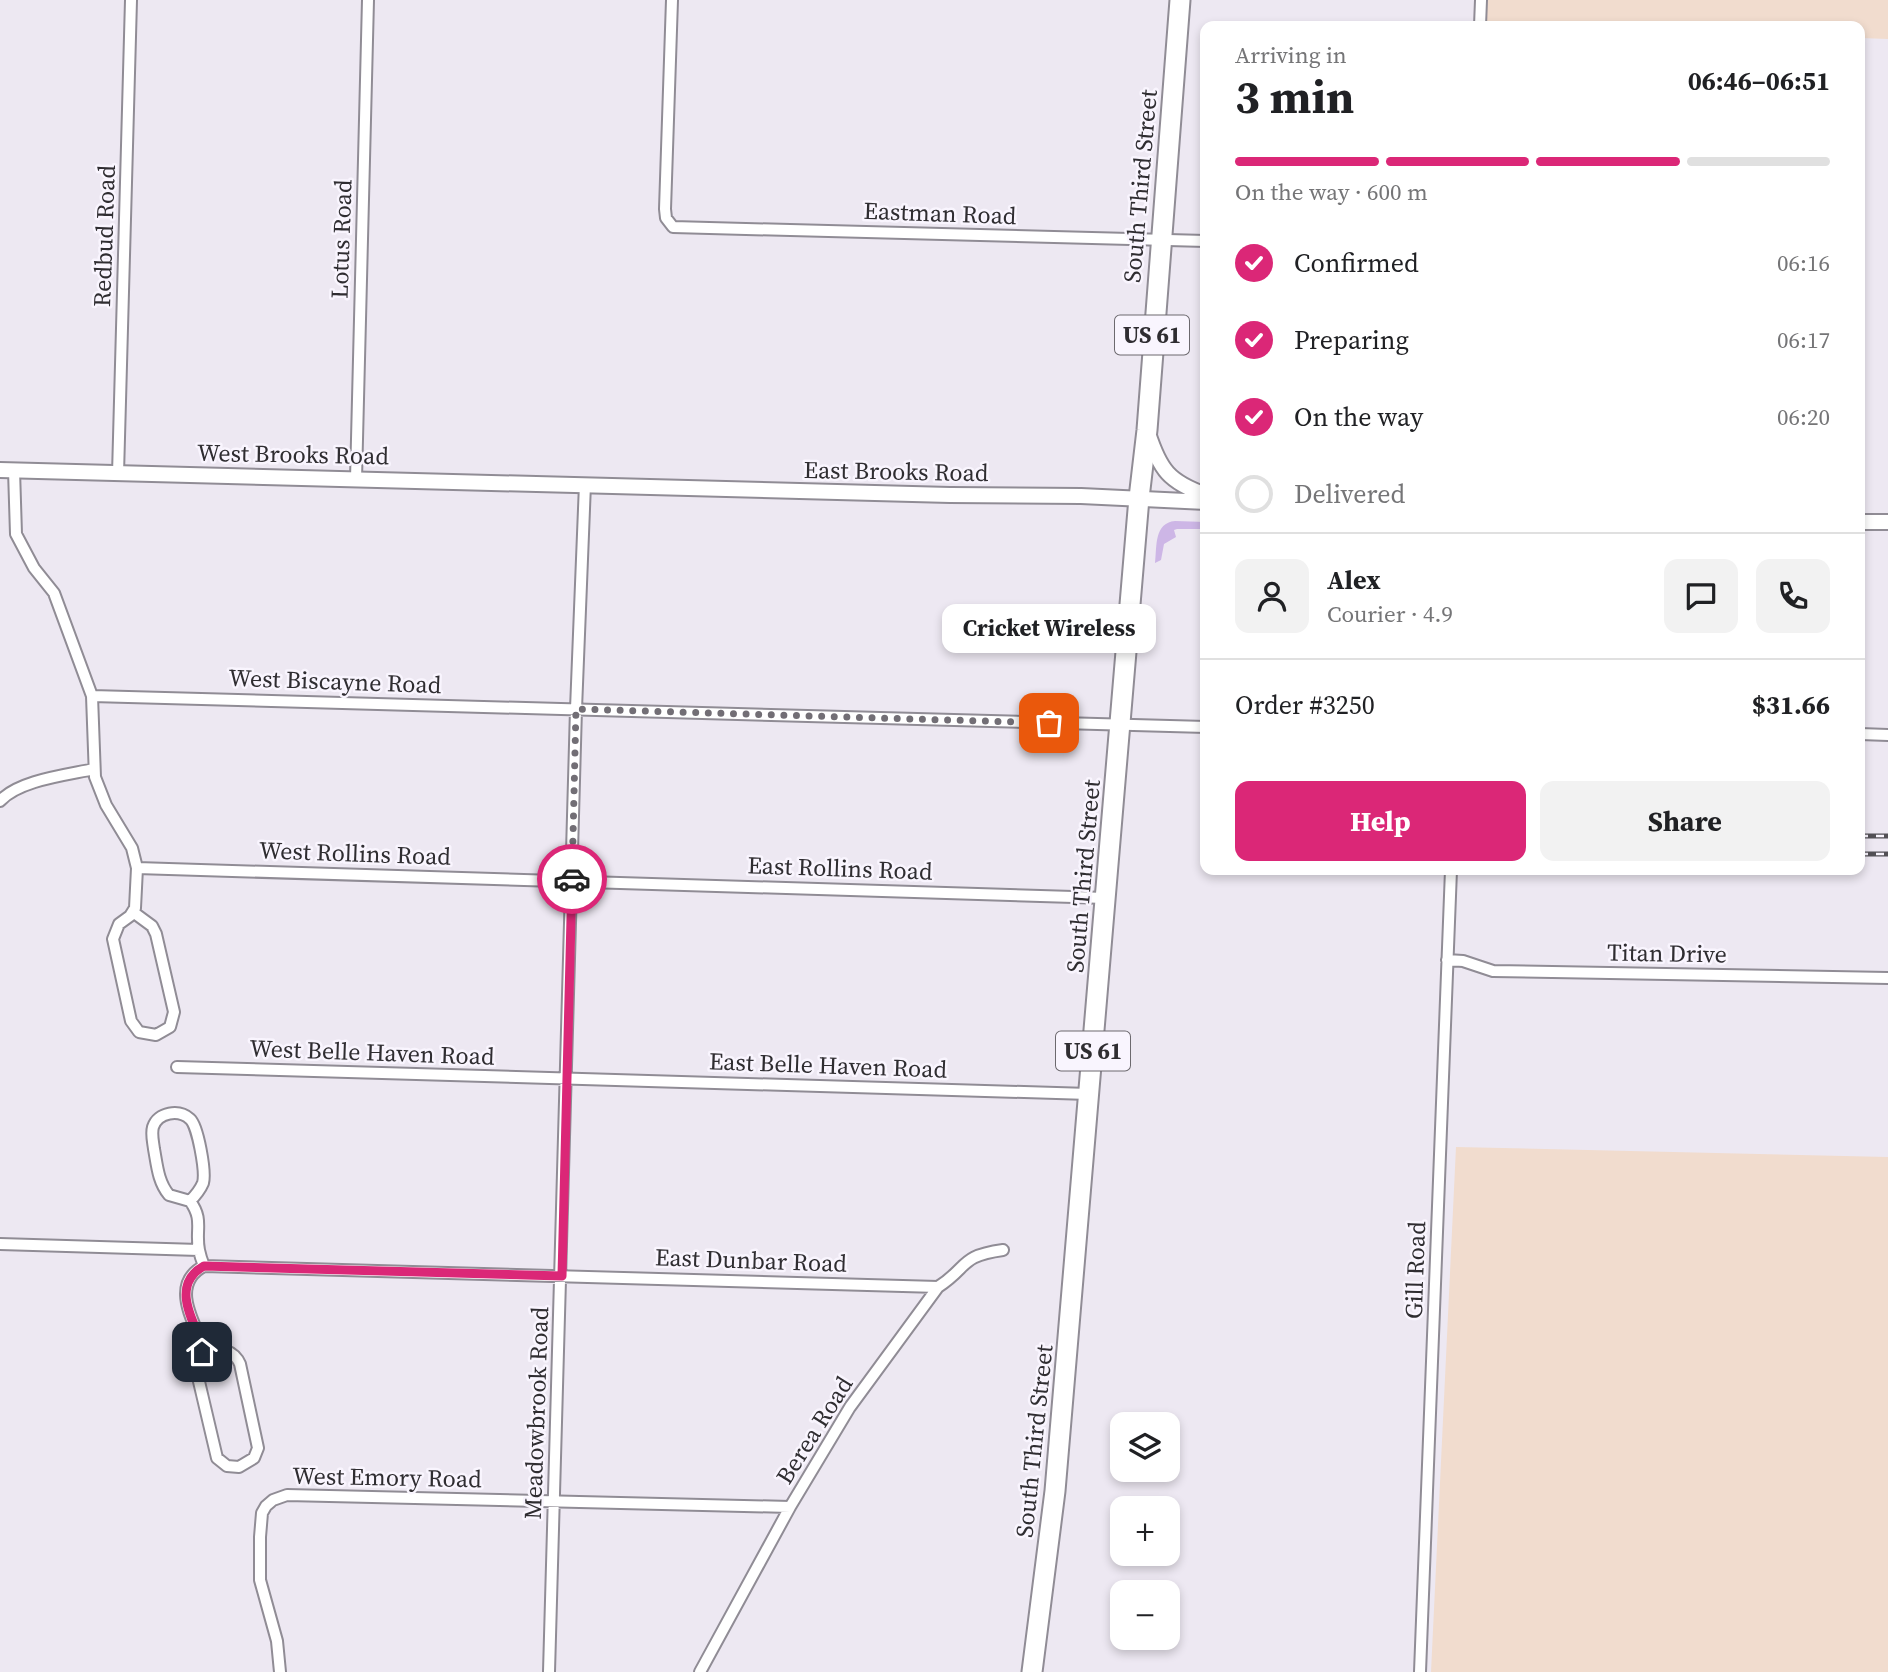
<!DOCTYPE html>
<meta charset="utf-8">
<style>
body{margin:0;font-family:"Source Serif 4",serif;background:#f2f2f2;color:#202124;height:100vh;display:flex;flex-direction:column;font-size:26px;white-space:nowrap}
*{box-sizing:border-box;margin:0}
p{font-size:23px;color:#757577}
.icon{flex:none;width:38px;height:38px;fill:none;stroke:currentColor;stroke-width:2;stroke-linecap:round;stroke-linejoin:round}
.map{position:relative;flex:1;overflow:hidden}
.drawer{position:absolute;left:1200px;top:21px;width:665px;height:854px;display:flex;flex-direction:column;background:#fff;border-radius:14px;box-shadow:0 4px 10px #0003}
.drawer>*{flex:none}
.tools{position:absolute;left:1110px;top:1412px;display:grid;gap:14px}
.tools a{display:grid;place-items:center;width:70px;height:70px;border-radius:14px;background:#fff;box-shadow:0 4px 10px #0003;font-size:35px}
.pin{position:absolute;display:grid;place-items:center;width:60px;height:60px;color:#fff;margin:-30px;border-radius:14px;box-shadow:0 4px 10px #0006}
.courier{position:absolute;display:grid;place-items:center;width:70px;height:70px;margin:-35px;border:5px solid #db2777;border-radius:50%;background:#fff;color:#222;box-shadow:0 2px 9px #0007}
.bubble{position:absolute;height:49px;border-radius:14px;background:#fff;box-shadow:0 4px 10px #0003;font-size:23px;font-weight:700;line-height:49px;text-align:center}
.headline em{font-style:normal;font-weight:700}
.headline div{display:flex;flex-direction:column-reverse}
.headline{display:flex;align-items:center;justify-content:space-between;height:119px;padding:0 35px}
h1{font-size:46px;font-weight:700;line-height:52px}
.bar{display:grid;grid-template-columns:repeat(4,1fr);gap:10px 7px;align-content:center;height:84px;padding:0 35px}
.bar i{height:9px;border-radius:5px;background:#e0e0e0}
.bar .active{background:#db2777}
.bar p{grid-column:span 4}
.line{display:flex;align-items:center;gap:18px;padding:0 35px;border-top:2px solid #e0e0e0}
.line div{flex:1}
.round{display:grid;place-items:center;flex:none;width:74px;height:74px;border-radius:14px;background:#f2f2f2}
ol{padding:0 35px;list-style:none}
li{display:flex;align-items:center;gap:21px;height:77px}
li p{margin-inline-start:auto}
li .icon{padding:7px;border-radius:50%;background:#db2777;color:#fff;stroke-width:4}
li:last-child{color:#757577}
li i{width:38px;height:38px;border:4px solid #e0e0e0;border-radius:50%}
.action{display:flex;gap:14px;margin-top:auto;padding:14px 35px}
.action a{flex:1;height:80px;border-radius:14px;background:#db2777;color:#fff;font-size:28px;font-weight:700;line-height:80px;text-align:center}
.action a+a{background:#f2f2f2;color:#202124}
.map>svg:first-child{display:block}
.industrial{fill:#f1dcce}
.green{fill:#cdb6e6}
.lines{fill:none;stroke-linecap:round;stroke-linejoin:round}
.street-casing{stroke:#908c95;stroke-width:14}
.secondary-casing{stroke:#908c95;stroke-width:18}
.highway-casing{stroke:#908c95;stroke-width:23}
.street{stroke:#fff;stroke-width:10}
.secondary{stroke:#fff;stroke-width:14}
.highway{stroke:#fff;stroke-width:19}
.rail-casing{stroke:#535156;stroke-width:5}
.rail{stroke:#f9f5fe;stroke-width:2.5;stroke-dasharray:8;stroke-linecap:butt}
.done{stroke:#726e75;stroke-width:7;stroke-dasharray:0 12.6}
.route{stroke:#db2777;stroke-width:9}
.labels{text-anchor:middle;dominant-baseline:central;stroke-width:5;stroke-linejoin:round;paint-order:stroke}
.shield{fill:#f9f5fe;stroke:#6c696e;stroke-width:2}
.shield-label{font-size:23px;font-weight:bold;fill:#2f2d31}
.street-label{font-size:24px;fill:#2f2d31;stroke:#f9f5fe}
</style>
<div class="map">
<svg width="1888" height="1672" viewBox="0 0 1888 1672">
<rect width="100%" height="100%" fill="#ede8f2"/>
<path class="industrial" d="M1487,0h401v39l-28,-1v-12h-374z
M1456,1147l432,10v515h-457z"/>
<path class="green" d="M1175,521l31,1v7h-29l-3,1 2,7 -12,7 -3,16 -6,3c2,-17 -1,-40 20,-42z"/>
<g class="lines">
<g class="street-casing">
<path id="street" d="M672,0l-7,209 1,9 7,9 533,14
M1480,26l1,-26
M14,470l2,64 18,34 20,25 38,103 3,81 11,28 26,43 5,20 -2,40 -5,8 -11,8 -6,15 18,82 8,11 17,3 14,-8 4,-15 -18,-78 -4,-8 -19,-14
M118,474l13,-474
M356,479l12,-479
M92,696l1114,31
M1860,734l28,1
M0,801c19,-21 67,-26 94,-32
M137,868l969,30
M1447,960l16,1 30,10 395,7
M177,1067l912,27
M190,1201c6,-6 10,-11 13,-18 3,-11 -5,-57 -13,-64 -11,-10 -32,-7 -37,8 -2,7 0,14 1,22 3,16 4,33 15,46l21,6c14,19 5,29 9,49 1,5 3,11 5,16 -35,18 -10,57 1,83l-8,12v12l20,85 10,8 12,1 15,-9 4,-10 -18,-84c-6,-14 -21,-17 -35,-15
M0,1244l199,6
M204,1266l734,21
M280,1672l-3,-31 -17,-61v-43l2,-24 4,-7 7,-6 14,-5 503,12
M549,1672l27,-963 9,-225
M700,1672l90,-165 60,-100 88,-120c31,-20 21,-31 65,-37
M1420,1672l31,-802"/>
</g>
<g class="secondary-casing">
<path id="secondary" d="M1148,433c12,37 21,49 58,62
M0,470l950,25 131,1 125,6
M1860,522h28"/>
</g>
<g class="highway-casing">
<path id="highway" d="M1032,1672l23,-181 84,-993 8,-68 33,-430"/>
</g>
<use href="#street" class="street"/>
<use href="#secondary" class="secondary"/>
<use href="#highway" class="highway"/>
<g class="rail-casing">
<path id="rail" d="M1860,836h28
M1860,854h28"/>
</g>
<use href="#rail" class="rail"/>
</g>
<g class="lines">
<path class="done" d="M572,879l4,-170 473,14"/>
<path class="route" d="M202,1352l3,-3c-11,-26 -36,-64 -1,-83l358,10 10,-397"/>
</g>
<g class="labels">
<g class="shield">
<rect x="1115" y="315.5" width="74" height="39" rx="5"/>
<rect x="1056" y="1031.5" width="74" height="39" rx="5"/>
</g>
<g class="shield-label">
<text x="1152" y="335">US 61</text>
<text x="1093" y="1051">US 61</text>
</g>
<g class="street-label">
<text transform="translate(1140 186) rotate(-85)">South Third Street</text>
<text transform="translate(940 213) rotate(2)">Eastman Road</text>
<text transform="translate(104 236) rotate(-88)">Redbud Road</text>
<text transform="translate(341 239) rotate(-88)">Lotus Road</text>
<text transform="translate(293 454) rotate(1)">West Brooks Road</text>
<text transform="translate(896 471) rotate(1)">East Brooks Road</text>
<text transform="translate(335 681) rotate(2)">West Biscayne Road</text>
<text transform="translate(355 853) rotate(2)">West Rollins Road</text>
<text transform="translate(840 868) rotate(2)">East Rollins Road</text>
<text transform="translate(1083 876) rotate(-85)">South Third Street</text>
<text transform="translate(1667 953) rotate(1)">Titan Drive</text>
<text transform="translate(372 1052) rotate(2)">West Belle Haven Road</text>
<text transform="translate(828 1065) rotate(2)">East Belle Haven Road</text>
<text transform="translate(751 1260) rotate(2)">East Dunbar Road</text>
<text transform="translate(1415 1270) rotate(-88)">Gill Road</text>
<text transform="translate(536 1413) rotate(-88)">Meadowbrook Road</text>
<text transform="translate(814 1430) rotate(-58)">Berea Road</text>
<text transform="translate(1034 1441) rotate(-84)">South Third Street</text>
<text transform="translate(387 1477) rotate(1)">West Emory Road</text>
</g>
</g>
</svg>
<div class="tools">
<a><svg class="icon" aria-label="layers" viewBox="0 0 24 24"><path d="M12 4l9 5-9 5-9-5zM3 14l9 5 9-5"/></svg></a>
<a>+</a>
<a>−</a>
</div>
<div class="pin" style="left:1049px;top:723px;background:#ea580c"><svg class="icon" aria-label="bag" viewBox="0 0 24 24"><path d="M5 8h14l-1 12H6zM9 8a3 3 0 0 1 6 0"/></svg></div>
<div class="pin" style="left:202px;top:1352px;background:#1f2937"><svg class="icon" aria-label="home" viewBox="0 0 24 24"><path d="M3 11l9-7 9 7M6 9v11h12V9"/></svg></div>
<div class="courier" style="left:572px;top:879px"><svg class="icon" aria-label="car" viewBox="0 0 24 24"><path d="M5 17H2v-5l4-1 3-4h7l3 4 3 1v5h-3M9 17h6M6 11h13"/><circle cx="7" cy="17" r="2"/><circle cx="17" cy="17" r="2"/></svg></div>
<div class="bubble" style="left:942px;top:604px;width:214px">Cricket Wireless</div>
<section class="drawer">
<div class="headline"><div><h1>3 min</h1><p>Arriving in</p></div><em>06:46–06:51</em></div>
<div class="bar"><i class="active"></i><i class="active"></i><i class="active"></i><i></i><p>On the way · 600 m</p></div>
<ol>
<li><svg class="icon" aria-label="check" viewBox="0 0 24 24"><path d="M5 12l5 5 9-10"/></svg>Confirmed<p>06:16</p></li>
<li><svg class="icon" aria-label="check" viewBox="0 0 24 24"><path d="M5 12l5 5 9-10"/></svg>Preparing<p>06:17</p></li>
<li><svg class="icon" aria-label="check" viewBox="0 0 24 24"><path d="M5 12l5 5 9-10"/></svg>On the way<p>06:20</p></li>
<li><i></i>Delivered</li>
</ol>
<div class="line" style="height:126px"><a class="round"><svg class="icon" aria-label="person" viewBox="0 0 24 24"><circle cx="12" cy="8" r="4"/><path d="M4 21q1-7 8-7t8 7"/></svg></a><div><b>Alex</b><p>Courier · 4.9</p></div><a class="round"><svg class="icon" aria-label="chat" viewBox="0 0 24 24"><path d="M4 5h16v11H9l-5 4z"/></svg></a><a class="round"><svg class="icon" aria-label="phone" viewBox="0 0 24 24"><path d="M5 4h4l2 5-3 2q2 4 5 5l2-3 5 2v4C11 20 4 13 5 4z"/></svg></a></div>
<div class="line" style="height:91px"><div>Order #3250</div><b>$31.66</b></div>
<div class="action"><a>Help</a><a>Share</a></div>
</section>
</div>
